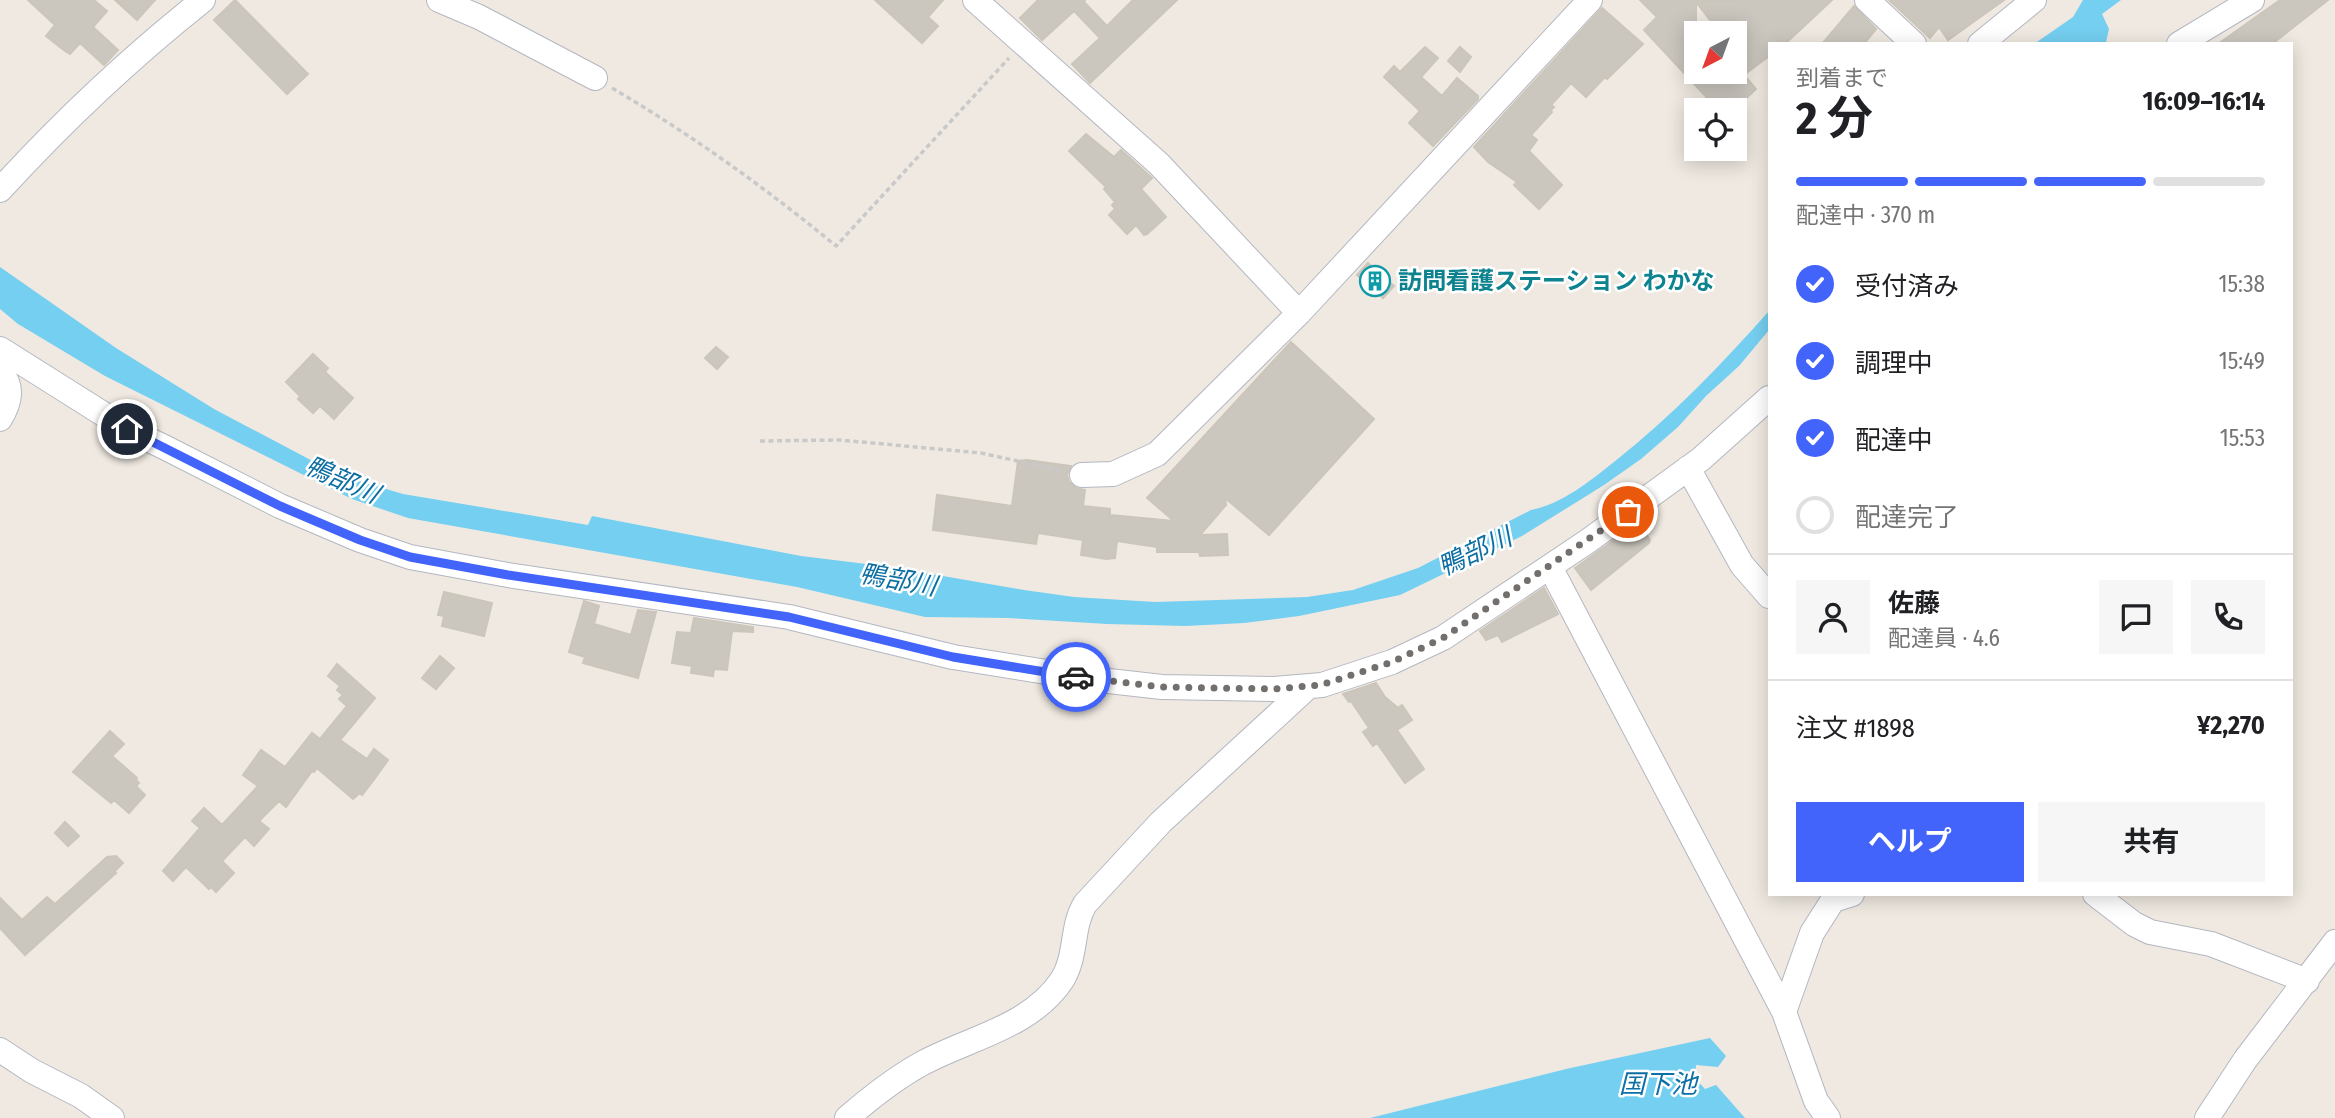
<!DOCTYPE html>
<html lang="ja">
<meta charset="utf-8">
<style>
body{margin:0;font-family:"Fira Sans Condensed","Noto Sans JP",sans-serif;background:#f6f6f6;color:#202124;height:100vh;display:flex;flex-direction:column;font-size:26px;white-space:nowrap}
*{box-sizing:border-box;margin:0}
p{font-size:23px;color:#757577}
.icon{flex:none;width:38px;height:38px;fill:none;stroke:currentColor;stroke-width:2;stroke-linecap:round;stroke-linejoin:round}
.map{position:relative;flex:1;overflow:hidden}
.sheet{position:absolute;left:1768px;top:42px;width:525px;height:854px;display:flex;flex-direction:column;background:#fff;border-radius:0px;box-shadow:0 4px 18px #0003}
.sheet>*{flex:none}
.needle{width:46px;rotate:221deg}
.fabs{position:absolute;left:1684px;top:21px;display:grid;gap:14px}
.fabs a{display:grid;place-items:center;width:63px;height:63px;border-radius:0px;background:#fff;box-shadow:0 4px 18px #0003;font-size:35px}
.pin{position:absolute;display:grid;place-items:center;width:60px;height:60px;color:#fff;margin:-30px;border:4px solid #fff;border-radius:50%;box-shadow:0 2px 7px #0007}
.courier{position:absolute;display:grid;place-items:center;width:70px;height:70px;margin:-35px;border:5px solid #4264fb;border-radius:50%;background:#fff;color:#222;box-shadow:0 2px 9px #0007}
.headline em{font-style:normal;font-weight:700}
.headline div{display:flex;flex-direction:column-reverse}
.headline{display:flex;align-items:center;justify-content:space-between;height:119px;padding:0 28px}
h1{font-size:46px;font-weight:700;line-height:52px}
.bar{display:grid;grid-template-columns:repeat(4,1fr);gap:10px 7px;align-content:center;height:84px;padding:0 28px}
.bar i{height:9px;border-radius:5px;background:#e0e0e0}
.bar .current{background:#4264fb}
.bar p{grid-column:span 4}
.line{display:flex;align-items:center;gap:18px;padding:0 28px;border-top:2px solid #e0e0e0}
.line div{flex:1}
.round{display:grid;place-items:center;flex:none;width:74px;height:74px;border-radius:0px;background:#f6f6f6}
ol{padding:0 28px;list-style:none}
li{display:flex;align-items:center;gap:21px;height:77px}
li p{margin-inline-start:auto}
li .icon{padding:7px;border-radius:50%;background:#4264fb;color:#fff;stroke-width:4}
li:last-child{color:#757577}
li i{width:38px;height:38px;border:4px solid #e0e0e0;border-radius:50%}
.button{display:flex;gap:14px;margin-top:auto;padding:14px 28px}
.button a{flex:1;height:80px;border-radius:0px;background:#4264fb;color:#fff;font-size:28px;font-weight:700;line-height:80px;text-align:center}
.button a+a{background:#f6f6f6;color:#202124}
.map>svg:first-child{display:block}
.water{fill:#75cff0}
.building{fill:#cbc7bf;stroke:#cbc5ba;stroke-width:2;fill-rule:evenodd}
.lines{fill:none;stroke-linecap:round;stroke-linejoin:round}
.minor-casing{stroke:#b4b7c1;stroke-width:26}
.path{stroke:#c9c9c9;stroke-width:3.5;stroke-dasharray:5 3.5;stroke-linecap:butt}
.minor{stroke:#fff;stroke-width:24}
.done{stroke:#726f6d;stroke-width:7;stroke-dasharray:0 12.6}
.route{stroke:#4264fb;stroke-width:9}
.labels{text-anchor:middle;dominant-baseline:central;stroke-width:5;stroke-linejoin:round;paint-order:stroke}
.culture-label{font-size:24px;font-weight:bold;fill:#0d838f;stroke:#fff;text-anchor:start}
.water-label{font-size:26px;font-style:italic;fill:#0d6fa3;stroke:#fff}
</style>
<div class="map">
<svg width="2335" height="1118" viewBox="0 0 2335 1118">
<rect width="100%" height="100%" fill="#efe9e1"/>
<path class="water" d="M2083,0h38l-19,14 7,15 -3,13 -72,2 39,-27z
M0,267l116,81 98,61 125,66 64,19 185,31 4,-9 209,40 90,11 133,23 50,7 81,5 152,-5 46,-7 65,-22 113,-58c31,-6 59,-29 83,-48 57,-45 107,-97 155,-151v19l-30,36 -33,30 -28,31 -37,32 -37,26 -82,51 -122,59 -101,21 -55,7 -58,3 -79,-2 -99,-6 -83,-1 -128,-30 -389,-69 -56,-19 -247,-123 -87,-52 -18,-15z
M1710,1038l16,18 -8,11 -22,-2 -1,13 10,11 11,-4 29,33h-375l196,-49z"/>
<path class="building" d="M28,0h66l13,11 -14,16 25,23 -14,15 -24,-22 -10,11 -5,-3 -19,-15 9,-11z
M115,0h40l-18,20z
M235,0l73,74 -21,20 -73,-74z
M875,0h68l-15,17 10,9 -16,17z
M1038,0h47l-1,2 23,24 26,-26h44l-87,83 -18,-19 28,-26 -26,-27 -32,29 -22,-22z
M1640,0h192l-47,44h-16v12l-25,19 12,14 -22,21h-30l8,-7 -68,-73 13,-13zM1696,2l24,31h14v39h-38z
M1889,0h115l-56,40 -9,-13 -9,11z
M2280,0h48l-56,44h-54z
M1854,6l22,23 -12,15h-42z
M1602,8l41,36 -36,35 -2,-2 -19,20 -15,-14 -20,22 3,2 -4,4 2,1 -21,23 6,5 -8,11 33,34 -23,24 -25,-24 3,-3 -29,-20 -14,-15z
M1425,47l13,11 -17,19 21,19 15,-18 21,18v3l-45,47 -24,-23 11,-12 -36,-34 10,-11 6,6z
M1460,47l11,10 -11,15 -12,-11z
M1086,134l28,23 7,-7 31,28 -11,11 25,28 -19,17 -3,1 -8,-10 -9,9 -18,-19 6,-6 -3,-4 3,-3 -11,-13 2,-2 -37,-36z
M1368,263l26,23 -11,12 -26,-23z
M1291,342l83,77 -105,116 -44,-37 1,7 -26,30 27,-1 1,21 -28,1 -1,-4h-42v-5l-40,-6 -2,17 -9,1 -25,-4 2,-15 -45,-7 -2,11 -103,-14 4,-35 75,11 6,-45 9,-1 44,6 -4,9 2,7 7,6 9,2 -2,16 27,3v6l64,6 -27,-23z
M716,347l12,10 -11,12 -12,-11z
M313,354l15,14 -3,4 28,26 -19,21 -14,-13 -7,7 -15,-14 2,-3 -14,-14z
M1638,523l12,17 -1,3 -58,47 -16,-22z
M1544,588l14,26 -56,28 -4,-7 -12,5 -6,-9z
M444,592l48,11 -8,33 -42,-10 2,-10 -6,-1z
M584,601l15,5 -5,18 37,11 7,-25 18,2 -18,66 -55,-15 2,-6 -16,-5z
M694,618l59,9v5l-21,-1 -5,39 -13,-1 -1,7 -22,-3 1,-7 -20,-3 5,-31 14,1z
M440,656l14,12 -18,21 -14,-11z
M337,664l38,34 -35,42 27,19 7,-10 14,11 -15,21 -11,14 -2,-2 -7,6 -36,-31 -3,4 -2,-1 -26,36 -7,-6 -20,20 10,8 -15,17 -9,-9 -23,24 12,12 -18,19 -5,-5 -2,2 -23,-22 -13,14 -10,-10 37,-43 -8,-7 12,-13 18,17 36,-39 -15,-11 18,-25 24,17 27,-34 8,6 27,-33 -8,-7 4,-4 -6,-5 3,-4 -12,-10z
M1376,683l9,14 13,11 4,-3 10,15 -15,10 27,39 -19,14 -28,-40 -4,3 -10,-14 6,-4 -18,-27 -2,1 -6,-8z
M110,731l14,13 -12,12 25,22 -1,2 3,3 -3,3 9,9 -16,18 -15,-13 -3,3 -38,-31z
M65,822l14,14 -11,10 -13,-13z
M116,856l7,7 -9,9 2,1 -91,82 -25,-27v-30l22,22 25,-23 8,7 52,-47z"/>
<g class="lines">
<g class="minor-casing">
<path id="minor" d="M439,0l40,17 116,61
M975,0l184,164 140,149 291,-313
M1867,0l47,44
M1980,44l54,-44
M2179,44l73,-44
M0,190c63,-69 130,-132 203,-190
M0,349l127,80 39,19 114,58 80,34 50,17 98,18 281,42 164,40 138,22 71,8 112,2 48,-4 70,-23 51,-24 145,-97 113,-82 68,-61
M0,371c14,16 10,31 0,48
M1688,468l54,97 27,31
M1082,475l31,-1 44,-20 142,-141
M1550,567l234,445 32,89 12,17
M2095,894l39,30 16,8 61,12 96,37
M1784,1012l28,-79 21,-33 19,-6
M0,1050l32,21 49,25 31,22
M847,1118c23,-20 47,-39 74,-54 47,-26 109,-36 141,-84 15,-23 9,-53 23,-76l76,-82 148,-136
M2207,1118l38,-58 90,-118"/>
</g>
<path class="path" d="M612,88c78,46 154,100 224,158l173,-188
M760,441l80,-1 141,13 82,18"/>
<use href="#minor" class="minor"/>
</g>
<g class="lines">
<path class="done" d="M1076,677l86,10 112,2 47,-4 71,-23 51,-24 185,-126"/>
<path class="route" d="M127,429l153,77 80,34 50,17 98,18 281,42 164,40 123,20"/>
</g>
<defs>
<g id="building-ring" transform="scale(1.575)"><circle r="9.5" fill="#fff" stroke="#0f9aa8" stroke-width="1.5"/><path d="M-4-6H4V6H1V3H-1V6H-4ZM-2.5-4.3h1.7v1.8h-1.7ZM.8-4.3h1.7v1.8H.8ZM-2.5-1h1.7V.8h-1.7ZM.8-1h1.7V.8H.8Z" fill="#0f9aa8"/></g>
</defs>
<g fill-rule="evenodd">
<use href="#building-ring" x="1375" y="281"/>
</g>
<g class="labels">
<g class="culture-label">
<text x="1398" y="281">訪問看護ステーション わかな</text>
</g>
<g class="water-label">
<text transform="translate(342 480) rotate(24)">鴨部川</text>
<text transform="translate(1475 552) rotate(-25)">鴨部川</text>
<text transform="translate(898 580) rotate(10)">鴨部川</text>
<text x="1658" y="1084">国下池</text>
</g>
</g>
</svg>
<div class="fabs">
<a><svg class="needle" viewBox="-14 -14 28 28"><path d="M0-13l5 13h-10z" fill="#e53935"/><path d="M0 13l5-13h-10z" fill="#757577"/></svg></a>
<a><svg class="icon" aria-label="locate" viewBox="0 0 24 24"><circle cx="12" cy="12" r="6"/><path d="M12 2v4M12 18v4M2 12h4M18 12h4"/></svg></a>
</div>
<div class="pin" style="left:1628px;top:512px;background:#ea580c"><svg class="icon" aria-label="bag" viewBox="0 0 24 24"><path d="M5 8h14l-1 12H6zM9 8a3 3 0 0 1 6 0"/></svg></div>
<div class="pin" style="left:127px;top:429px;background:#1f2937"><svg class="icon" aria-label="home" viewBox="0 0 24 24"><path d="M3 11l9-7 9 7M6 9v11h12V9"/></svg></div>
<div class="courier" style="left:1076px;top:677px"><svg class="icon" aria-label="car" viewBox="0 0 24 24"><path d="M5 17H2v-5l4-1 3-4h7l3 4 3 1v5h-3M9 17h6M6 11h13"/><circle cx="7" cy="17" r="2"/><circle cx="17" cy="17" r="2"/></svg></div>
<section class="sheet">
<div class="headline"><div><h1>2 分</h1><p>到着まで</p></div><em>16:09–16:14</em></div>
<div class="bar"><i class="current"></i><i class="current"></i><i class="current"></i><i></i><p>配達中 · 370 m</p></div>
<ol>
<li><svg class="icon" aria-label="check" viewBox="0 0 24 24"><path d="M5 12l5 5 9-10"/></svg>受付済み<p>15:38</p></li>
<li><svg class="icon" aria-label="check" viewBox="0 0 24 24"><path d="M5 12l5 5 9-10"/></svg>調理中<p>15:49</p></li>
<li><svg class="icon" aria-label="check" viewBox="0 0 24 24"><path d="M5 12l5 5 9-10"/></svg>配達中<p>15:53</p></li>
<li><i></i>配達完了</li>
</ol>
<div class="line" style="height:126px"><a class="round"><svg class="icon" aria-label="person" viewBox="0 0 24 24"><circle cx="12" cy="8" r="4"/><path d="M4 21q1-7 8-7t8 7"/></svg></a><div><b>佐藤</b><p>配達員 · 4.6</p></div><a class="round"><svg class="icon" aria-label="chat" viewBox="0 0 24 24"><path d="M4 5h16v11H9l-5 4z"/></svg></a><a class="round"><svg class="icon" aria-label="phone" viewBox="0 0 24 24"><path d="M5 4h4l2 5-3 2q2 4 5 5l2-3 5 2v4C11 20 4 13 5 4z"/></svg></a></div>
<div class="line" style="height:91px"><div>注文 #1898</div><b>¥2,270</b></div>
<div class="button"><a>ヘルプ</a><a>共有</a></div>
</section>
</div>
